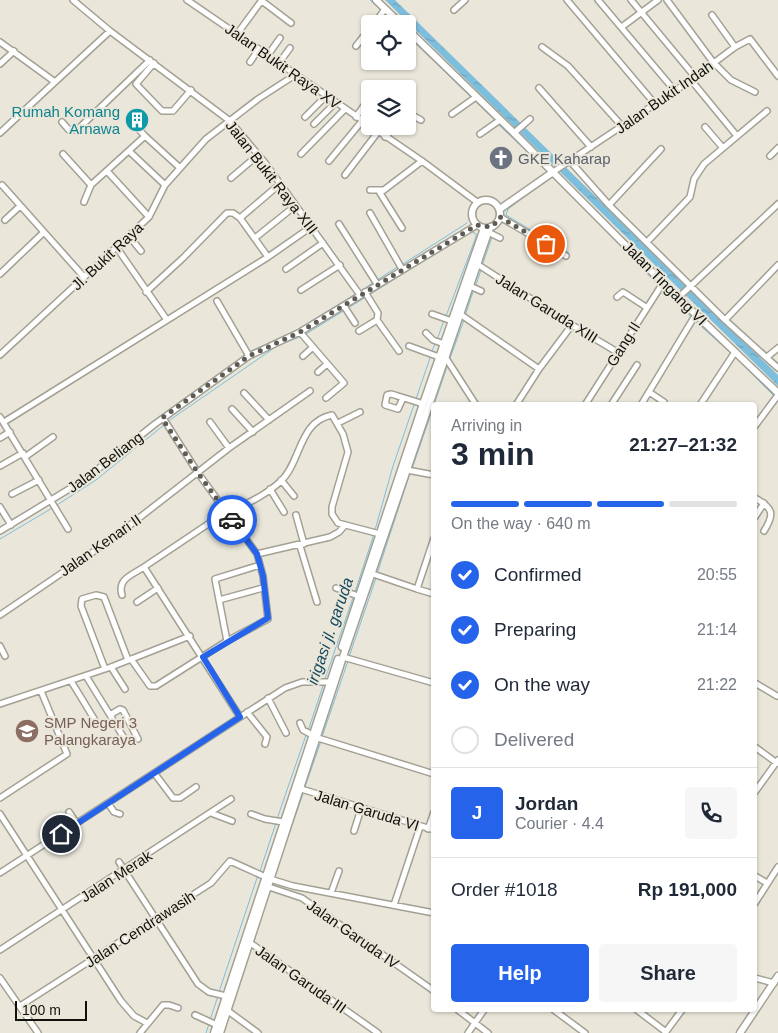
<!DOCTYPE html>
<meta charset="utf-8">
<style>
body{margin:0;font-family:Arial,sans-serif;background:#f6f6f7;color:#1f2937;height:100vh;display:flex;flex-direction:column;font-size:19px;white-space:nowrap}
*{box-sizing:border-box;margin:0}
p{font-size:16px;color:#747a83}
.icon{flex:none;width:28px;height:28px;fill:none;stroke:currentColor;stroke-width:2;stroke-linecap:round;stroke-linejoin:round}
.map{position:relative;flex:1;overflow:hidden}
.sheet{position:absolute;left:431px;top:402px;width:326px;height:610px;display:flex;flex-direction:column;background:#fff;border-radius:5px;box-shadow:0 1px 4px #0004}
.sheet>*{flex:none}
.controls{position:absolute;left:361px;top:15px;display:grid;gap:10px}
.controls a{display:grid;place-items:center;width:55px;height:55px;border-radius:5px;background:#fff;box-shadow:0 1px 4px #0004;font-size:25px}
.scale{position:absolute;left:15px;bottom:12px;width:72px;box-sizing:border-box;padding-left:5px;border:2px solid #11100b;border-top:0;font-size:14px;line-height:18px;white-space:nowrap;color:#11100b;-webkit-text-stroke:4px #eae7da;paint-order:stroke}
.pin{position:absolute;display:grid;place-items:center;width:42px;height:42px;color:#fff;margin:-21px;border:2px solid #fff;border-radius:50%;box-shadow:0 1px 5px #0007}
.courier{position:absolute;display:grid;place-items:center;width:50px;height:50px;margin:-25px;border:4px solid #2563eb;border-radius:50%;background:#fff;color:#222;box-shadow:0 1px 6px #0007}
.headline em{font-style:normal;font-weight:600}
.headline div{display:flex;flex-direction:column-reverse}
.headline{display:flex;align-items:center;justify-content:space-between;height:85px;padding:0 20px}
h1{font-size:32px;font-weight:600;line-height:38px}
.bar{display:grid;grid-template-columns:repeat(4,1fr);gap:8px 5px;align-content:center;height:60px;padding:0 20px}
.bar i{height:6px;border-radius:4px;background:#e0e1e3}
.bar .current{background:#2563eb}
.bar p{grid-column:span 4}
.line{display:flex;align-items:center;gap:12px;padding:0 20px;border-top:1px solid #e0e1e3}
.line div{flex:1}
.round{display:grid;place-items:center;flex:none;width:52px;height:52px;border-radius:5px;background:#f6f6f7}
ol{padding:0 20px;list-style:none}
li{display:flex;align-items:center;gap:15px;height:55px}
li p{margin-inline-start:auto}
li .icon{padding:5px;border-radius:50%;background:#2563eb;color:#fff;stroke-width:4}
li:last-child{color:#747a83}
li i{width:28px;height:28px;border:2px solid #e0e1e3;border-radius:50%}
.button{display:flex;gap:10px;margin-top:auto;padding:10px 20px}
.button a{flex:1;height:58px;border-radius:5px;background:#2563eb;color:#fff;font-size:20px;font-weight:600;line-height:58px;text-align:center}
.button a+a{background:#f6f6f7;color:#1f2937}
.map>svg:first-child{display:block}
.water{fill:url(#water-ripples)}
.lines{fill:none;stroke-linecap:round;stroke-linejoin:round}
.stream{stroke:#7ebedd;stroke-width:1}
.minor-casing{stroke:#a3a094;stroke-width:8}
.major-casing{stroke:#a3a094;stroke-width:9}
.minor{stroke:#fff;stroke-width:5}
.major{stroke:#fff;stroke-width:6}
.done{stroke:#5d5b53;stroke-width:5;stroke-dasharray:0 9}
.route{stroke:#2563eb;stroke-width:6}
.labels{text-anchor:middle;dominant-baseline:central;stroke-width:4;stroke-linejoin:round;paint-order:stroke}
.street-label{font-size:15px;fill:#11100b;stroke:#eae7da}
.culture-label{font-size:15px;fill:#0d838f;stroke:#eae7da;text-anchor:end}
.worship-label{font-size:15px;fill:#5b616d;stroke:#eae7da;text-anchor:start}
.education-label{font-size:15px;fill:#785e54;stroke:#eae7da;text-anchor:start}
.water-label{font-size:16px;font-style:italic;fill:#15495f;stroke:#eae7da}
</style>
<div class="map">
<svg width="778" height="1033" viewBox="0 0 778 1033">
<defs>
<pattern id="water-ripples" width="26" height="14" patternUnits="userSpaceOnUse" patternTransform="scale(1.25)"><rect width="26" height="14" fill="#7ebedd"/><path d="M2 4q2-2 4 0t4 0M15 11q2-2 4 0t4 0" fill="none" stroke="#6ca2bc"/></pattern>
</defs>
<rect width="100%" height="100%" fill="#eae7da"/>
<path class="water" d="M385,0h10l383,375v11z"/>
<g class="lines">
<path class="stream" d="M370,0l12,11
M385,14l10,10
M413,41l58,56
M474,100l21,20
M497,123l51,49
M551,175l6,6
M536,188l-28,21 -2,6 63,38
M493,233l4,-7 7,-4
M620,244l38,41
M550,249l14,9
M403,264l64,-41
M482,266l10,-29
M377,280l22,-14
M476,285l5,-15
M661,288l31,30
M361,291l13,-9
M369,295l80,-50
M348,308l18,-11
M446,316l30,-79v-3l-5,-3
M465,316l9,-27
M695,321l36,32
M306,334l39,-24
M437,340l7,-20
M432,351l3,-7
M249,352l48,-22 60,-37
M734,356l40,40
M449,361l15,-41
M416,399l15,-44
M167,422l110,-76 25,-10
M131,440l22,-19 93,-66
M412,469l36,-105
M62,490l34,-23
M57,505l39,-25 68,-55
M10,521l30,-17
M0,527l7,-4
M375,530l18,-64 22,-64
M0,539l54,-32
M377,574l33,-101
M355,592l19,-58
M349,657l27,-79
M325,679l29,-84
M308,731l16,-48
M322,737l26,-76
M305,787l16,-46
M277,819l29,-84
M284,848l20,-57
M260,871l16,-48
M219,992l39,-117
M210,1020l8,-24
M206,1033l3,-9"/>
<g class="minor-casing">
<path id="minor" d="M73,0l37,31 120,90 36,43 94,131
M187,0l235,161 55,41
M567,0l88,104
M598,0l77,91
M631,0l64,77
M667,0l46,62 18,18 24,12
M262,1l29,22
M454,10l11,-10
M712,15l23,32
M374,24l11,-15
M623,26l35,-26
M237,34l25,-34
M0,42l55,40
M408,44l6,-6
M356,46l14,-18
M542,47l26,19 54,60
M268,55l12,-17
M250,62l9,-13
M154,63l-18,21 26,27h11l18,-21
M279,63l11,-15
M0,64l14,-13
M691,80l46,56
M539,88l52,59
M408,113l13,7
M452,114l24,-17
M305,117l21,-21
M356,117l14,-20
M130,120l15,16
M62,122l7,8h8l73,-70
M314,124l22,-22
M705,127l18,21
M0,133l110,-102
M514,133l16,-14
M480,134l20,-14
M385,137l10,-11
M129,151l36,34
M63,154l28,31
M301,154l44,-45
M770,156l8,-8
M329,161l33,-40
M570,161l39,44 116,115 53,48
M107,171l42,46
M553,172l138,-92 44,-33 15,-8 28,37
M345,175l33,-43
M231,178l27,-23
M2,185l82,92
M370,190h12
M84,202l7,-17 54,-49 34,31
M609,205l52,-56
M370,213l32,56
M500,217l66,39
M240,218l40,-34
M5,220l15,-14
M339,224l38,60
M402,228l-22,-35 42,-32
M488,232l12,6
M129,236l12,15
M255,238l40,-32
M647,242l43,-45 4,-18 10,-15 63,-53
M117,248l50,72
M477,264l95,61 45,27
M286,269l37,-26
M0,274l43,-41
M470,286l11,5
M301,290l39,-25
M146,292l37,-34 44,-45h6l7,5 28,39
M365,292l13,21 -1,7 22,31
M617,297l6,-5 23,15
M679,297l99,-93
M217,301l32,55
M344,306l11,17
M432,314l20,7
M460,314l79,55
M725,320l53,-55
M359,331l18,-11
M300,332l44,51 -18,15
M426,333l7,7 11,4
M409,346l30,11
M0,355l149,-138 16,-32 41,-46 52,-40 37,-24
M444,355l32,50
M303,356l10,-9
M767,357l11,-9
M318,372l9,-8
M649,392l15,10
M244,393l25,27
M403,398l-5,11 -13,-4 2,-10 4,-1c10,3 21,6 32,10
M516,405l23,-36 33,-44
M585,405l78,-122
M611,405l26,-40
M641,405l52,-86 5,-3
M700,405l35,-53
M232,409l21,23
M0,417l68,112
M163,418l35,55 59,81 73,-17 9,-5 6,-7
M4,422l264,-165 43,-30
M210,422l19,26
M338,423l22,-11
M755,426l23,-31
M0,438l10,-6
M25,457l28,-20
M0,466l23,-13
M407,470l27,5
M281,480l13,16
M270,489l14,23
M12,494l27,-14
M755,498c18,10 20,16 9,33
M0,507l11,18
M227,514c19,-10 39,-19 54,-33 20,-19 18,-60 51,-66l11,19 5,18 -16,55v7l6,9 42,11
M296,515l8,29
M755,517l9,-14
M0,531l84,-51 71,-56 94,-68 51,-24 177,-107
M300,546l17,56
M144,567l82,-55
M373,574l44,15 17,-51
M336,588l25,9
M417,589l17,5
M122,595c-5,-16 10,-20 22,-28l96,150
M219,600l44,-12
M137,602l21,-14
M0,615l112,-76 117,-91 81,-57
M227,641l-12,-62 45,-14
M0,646l5,10
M343,657l91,26
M131,659l19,27h6l71,-45 41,-22 -5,-43 -6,-22
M111,667l14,22
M105,669l-24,-63 1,-7 14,-4 8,2 24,63
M86,676l24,39 10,-6 3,1 15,29
M71,681l25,41
M755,683l22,13
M268,698l18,35
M0,704l111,-37 79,-31
M247,712l20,25 -2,7
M110,715l14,23
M300,723l3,7 15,8 116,36
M755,747l22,16
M155,774l18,24h7l16,-11
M298,788l136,42
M755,792l23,-32
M0,798l67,-44 -26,-63
M108,803l6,9 6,2
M69,812l8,12
M211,813l21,8
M0,814l121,187 13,15 13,7
M251,814l14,5 18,3
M428,829l6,-17
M354,831l7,-22
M119,862l79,122 11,8 17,4
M0,873l285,-185 17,-6h28
M755,876l12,7
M266,886l36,12 132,93
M331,893l8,-22
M755,903l23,-36
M394,905l26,-78
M249,942l129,91
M0,950l231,-151
M0,978l38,55
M755,978l19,5
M20,1006l191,-123 19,-22 40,18 23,7 141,27
M224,1008l34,25
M458,1010l30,23
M554,1010l31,23
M637,1010l29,22
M195,1015l22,10
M140,1033l23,-28h6l9,3
M468,1033l16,-23
M665,1033l17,-23"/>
</g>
<g class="major-casing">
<path id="major" d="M376,0l25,24
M408,30l106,103 149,150 115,110
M472 214a14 14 0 1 1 28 0a14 14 0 1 1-28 0Z
M500,209l53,-37
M342,647l81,-243 61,-176
M214,1033l124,-374
M220,1033l123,-376 147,-430
M740,1033l38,-57"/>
</g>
<use href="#minor" class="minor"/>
<use href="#major" class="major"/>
</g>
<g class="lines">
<path class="done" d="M232,520l-34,-47 -36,-55 87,-62 51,-24 177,-107 13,2 7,-5 3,-5 46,27"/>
<path class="route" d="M61,834l179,-117 -37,-60 65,-39 -5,-42 -6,-22 -25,-34"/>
</g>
<defs>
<g id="building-disc" transform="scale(1.25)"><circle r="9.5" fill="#0f9aa8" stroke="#eae7da"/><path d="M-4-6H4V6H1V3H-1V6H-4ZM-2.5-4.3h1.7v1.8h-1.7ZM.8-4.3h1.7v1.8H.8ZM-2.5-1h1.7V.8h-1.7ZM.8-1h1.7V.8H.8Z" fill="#fff"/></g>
<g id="church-disc" transform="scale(1.25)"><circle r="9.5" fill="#6b7280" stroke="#eae7da"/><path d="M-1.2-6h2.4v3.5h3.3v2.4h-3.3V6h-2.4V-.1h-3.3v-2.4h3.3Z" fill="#fff"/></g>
<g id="school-disc" transform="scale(1.25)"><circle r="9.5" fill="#8d6e63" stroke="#eae7da"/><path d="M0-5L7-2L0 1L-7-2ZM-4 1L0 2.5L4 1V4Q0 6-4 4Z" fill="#fff"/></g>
</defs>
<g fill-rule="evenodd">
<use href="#building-disc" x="137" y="120"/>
<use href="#church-disc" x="501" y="158"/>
<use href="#school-disc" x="27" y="731"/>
</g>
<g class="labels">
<g class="street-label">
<text transform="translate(283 66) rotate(35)">Jalan Bukit Raya XV</text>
<text transform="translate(664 97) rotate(-35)">Jalan Bukit Indah</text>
<text transform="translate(272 177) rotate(52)">Jalan Bukit Raya XIII</text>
<text transform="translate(107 256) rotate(-43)">Jl. Bukit Raya</text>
<text transform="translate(665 283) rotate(45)">Jalan Tingang VI</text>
<text transform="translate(547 308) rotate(32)">Jalan Garuda XIII</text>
<text transform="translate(623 344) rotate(-58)">Gang II</text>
<text transform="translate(105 462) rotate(-37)">Jalan Beliang</text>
<text transform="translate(100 545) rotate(-35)">Jalan Kenari II</text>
<text transform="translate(367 810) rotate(17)">Jalan Garuda VI</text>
<text transform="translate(116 876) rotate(-33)">Jalan Merak</text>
<text transform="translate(140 929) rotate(-33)">Jalan Cendrawasih</text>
<text transform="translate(353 934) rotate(35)">Jalan Garuda IV</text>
<text transform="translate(301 979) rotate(35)">Jalan Garuda III</text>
</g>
<g class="culture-label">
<text x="120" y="111">Rumah Komang<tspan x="120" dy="17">Arnawa</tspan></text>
</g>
<g class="worship-label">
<text x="518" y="158">GKE Kaharap</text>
</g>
<g class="education-label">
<text x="44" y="722">SMP Negeri 3<tspan x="44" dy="17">Palangkaraya</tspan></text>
</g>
<g class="water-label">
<text transform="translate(330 631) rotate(-71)">irigasi jl. garuda</text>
</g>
</g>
</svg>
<div class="controls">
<a><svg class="icon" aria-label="locate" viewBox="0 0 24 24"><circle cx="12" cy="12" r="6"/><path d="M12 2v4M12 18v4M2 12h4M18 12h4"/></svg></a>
<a><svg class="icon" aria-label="layers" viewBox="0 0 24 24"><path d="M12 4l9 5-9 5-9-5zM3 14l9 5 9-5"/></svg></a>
</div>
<div class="scale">100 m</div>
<div class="pin" style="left:546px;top:244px;background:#ea580c"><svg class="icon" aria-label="bag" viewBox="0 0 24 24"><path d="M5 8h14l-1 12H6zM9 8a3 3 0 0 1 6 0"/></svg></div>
<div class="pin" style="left:61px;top:834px;background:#1f2937"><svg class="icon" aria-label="home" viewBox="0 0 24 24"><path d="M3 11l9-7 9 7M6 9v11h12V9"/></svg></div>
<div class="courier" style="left:232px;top:520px"><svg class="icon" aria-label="car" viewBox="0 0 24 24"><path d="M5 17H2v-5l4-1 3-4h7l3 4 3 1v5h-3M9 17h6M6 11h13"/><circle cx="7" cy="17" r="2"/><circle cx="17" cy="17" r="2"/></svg></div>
<section class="sheet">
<div class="headline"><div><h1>3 min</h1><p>Arriving in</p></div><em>21:27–21:32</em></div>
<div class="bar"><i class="current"></i><i class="current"></i><i class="current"></i><i></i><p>On the way · 640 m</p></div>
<ol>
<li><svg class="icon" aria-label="check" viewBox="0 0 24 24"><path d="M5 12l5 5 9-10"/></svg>Confirmed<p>20:55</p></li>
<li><svg class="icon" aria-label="check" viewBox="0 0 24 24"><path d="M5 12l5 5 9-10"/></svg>Preparing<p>21:14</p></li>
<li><svg class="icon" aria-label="check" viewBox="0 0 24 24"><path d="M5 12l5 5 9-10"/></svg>On the way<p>21:22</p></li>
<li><i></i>Delivered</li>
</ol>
<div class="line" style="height:90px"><b class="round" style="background:#2563eb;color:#fff">J</b><div><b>Jordan</b><p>Courier · 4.4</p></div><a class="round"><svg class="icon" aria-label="phone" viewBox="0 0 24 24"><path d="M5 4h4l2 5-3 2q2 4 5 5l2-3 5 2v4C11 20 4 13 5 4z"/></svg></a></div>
<div class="line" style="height:65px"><div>Order #1018</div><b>Rp 191,000</b></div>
<div class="button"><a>Help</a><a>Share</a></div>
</section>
</div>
